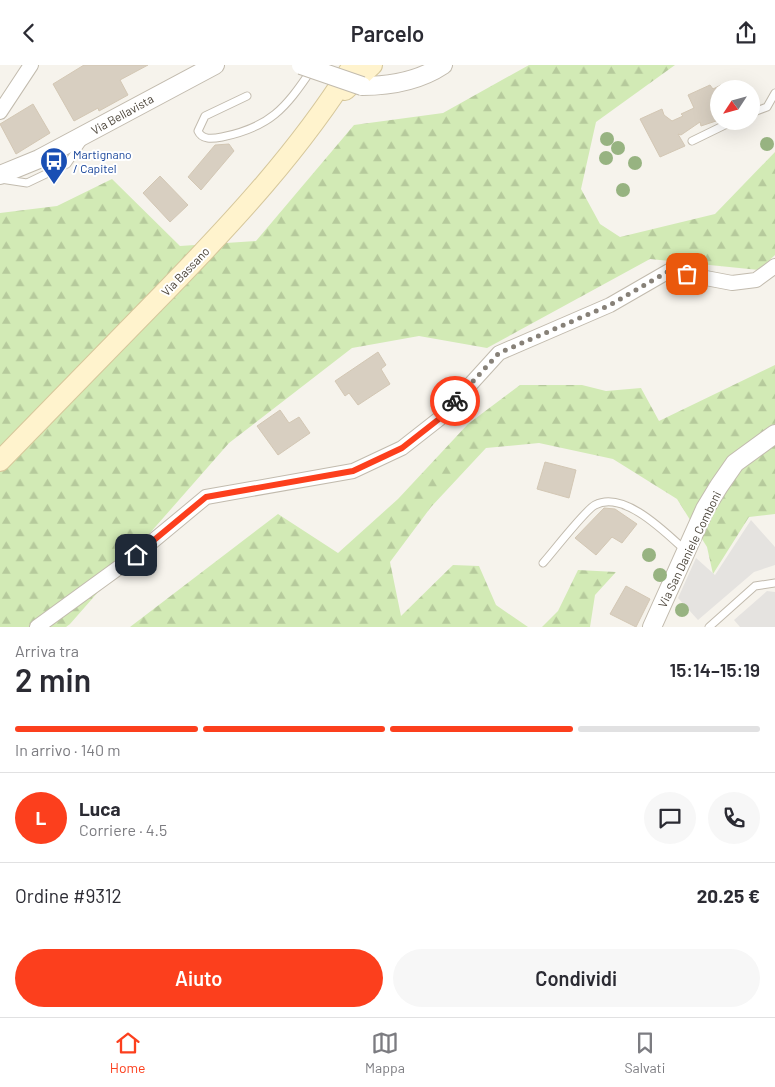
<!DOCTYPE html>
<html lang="it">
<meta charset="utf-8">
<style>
body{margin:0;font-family:Barlow,sans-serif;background:#f7f7f7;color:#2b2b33;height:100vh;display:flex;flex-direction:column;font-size:19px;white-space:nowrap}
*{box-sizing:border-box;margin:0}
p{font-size:16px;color:#7c7c81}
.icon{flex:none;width:28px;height:28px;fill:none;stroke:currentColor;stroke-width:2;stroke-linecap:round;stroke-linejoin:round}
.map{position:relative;height:562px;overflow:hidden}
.drawer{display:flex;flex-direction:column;background:#fff;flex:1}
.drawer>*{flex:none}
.needle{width:32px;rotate:234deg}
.fabs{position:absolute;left:710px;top:15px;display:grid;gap:10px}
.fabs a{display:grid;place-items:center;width:50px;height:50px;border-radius:50%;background:#fff;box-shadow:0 5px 20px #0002;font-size:25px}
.pin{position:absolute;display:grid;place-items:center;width:42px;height:42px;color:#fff;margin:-21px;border-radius:10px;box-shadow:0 2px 8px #0006}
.courier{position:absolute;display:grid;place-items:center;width:50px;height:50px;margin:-25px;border:4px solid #fc3f1d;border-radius:50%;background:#fff;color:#222;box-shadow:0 1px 6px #0007}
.head em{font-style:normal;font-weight:600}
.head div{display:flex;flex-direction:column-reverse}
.head{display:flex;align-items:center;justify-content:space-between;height:85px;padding:0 15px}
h1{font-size:32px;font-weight:600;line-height:38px}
.bar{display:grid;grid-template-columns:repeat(4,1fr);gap:8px 5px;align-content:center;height:60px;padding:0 15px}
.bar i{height:6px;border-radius:4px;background:#e1e1e2}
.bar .current{background:#fc3f1d}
.bar p{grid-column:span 4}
.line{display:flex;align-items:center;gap:12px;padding:0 15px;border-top:1px solid #e1e1e2}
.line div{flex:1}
.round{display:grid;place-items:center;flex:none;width:52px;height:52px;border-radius:26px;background:#f7f7f7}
.primary-button{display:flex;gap:10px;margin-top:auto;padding:10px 15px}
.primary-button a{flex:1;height:58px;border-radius:30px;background:#fc3f1d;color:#fff;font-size:20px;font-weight:600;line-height:58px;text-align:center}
.primary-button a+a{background:#f7f7f7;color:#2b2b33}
header{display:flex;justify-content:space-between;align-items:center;height:65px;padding:0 15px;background:#fff;font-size:22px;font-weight:600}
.menu{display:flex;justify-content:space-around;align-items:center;height:70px;border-top:1px solid #e1e1e2;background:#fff;font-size:14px;color:#7c7c81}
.menu a{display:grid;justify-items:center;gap:2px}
.menu .current{color:#fc3f1d}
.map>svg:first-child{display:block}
.forest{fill:url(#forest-firs)}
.parking{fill:#e5e3e0}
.building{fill:#d8cfc1;stroke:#d3c7b4}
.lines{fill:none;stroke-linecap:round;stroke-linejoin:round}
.service-casing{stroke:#c2bbae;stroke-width:9}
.minor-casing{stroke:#c2bbae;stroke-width:16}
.tertiary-casing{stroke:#c2bbae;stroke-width:20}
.secondary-casing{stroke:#d6c79b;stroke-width:22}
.service{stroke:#fff;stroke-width:7}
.minor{stroke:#fff;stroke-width:14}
.tertiary{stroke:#fff;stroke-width:18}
.secondary{stroke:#fff3cd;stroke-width:20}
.tertiary-bridge-casing{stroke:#c2bbae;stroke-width:20;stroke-linecap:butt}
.tertiary-bridge{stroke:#fff;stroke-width:18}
.tree{fill:#97b381}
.done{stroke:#878178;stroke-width:5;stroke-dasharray:0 9}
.route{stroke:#fc3f1d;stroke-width:6}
.labels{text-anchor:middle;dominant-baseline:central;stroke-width:4;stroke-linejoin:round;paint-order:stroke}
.street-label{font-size:12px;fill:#4b4439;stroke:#fff}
.transit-label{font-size:12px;fill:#164399;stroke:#fff;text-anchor:start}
</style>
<header><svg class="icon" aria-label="back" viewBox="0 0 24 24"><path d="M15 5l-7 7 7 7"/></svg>Parcelo<svg class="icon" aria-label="share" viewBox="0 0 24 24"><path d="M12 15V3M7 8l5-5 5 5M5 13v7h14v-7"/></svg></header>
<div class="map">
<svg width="775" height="562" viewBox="0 0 775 562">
<defs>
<pattern id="forest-firs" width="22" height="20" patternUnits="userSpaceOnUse" patternTransform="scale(1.25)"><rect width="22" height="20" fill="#d2eab5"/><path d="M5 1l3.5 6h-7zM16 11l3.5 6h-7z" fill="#b6ca9c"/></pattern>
</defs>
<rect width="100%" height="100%" fill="#f6f3ec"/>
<path class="forest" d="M529,0h146l-79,57 -15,67 19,35 20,13 95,-23 60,-62v103l-16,15 -109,-11 -163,89 -68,-12 -67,12 -123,95 -159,181 -4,3h-66v-414l57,-7 55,-27 68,67 76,-5 98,-116 89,-12z
M775,300v149l-26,3 -36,57 -6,-27 -30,-48 -64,-40 -74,-16 -53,5 -55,59 -41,55 11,54 52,-51 26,1 17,39 32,22h-398l148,-113 60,39 60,-54 70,-75 52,-39h62l24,6 35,-3 18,33z
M578,505l38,2 -21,23 -5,32h-48l16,-16z"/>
<path class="parking" d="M751,455l24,27v18l-21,7 -56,48 -20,-22 18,-40 19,17z
M767,526l8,1v35h-35l-6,-7z"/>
<path class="building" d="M84,0h64l-28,15 8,15 -29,16 -1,-3 -24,13 -21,-37z
M710,20l3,4 8,-4 2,4h-4v31l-18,6 -1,-4 -19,13 -3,-1 7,12 -25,11 -20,-38 22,-10 2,6 8,6 11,-5 -2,-2 13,-6 -6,-13z
M33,39l17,29 -34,21 -16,-30z
M229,79l5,7 -33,39 -13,-13 27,-32z
M160,111l28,29 -18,17 -27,-29z
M378,287l8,13 -5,4 9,15 -32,21 -9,-12 -4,3 -10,-15z
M280,345l9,13 10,-6 11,16 -32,22 -21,-29z
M545,397l31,8 -7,28 -32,-9z
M604,443l11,1 22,15 -15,19 -10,-6 -16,18 -21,-17z
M626,521l24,13 -14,28 -26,-13z"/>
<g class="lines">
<g class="service-casing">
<path id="service" d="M247,31l-42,20 -7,15c4,9 14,8 24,6 48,-10 63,-28 90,-68
M751,48l16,-6 8,-14
M692,76l41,-20
M0,114l27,4 40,-19 16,-23
M543,498c10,-11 42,-53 52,-58 29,-15 70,27 91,46
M709,562l46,-41 20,-3"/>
</g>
<g class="minor-casing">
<path id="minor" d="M0,47l31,-47
M37,562l99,-72 70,-58 147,-26 49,-23 37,-29 60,-66 111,-48 59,-34 63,12 24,-3 19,-14"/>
</g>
<g class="tertiary-casing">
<path id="tertiary" d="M362,21c28,0 57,-5 81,-21
M0,110l39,-16 176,-94
M652,562l53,-118 14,-23 16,-23 40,-29"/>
</g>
<g class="secondary-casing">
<path id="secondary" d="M345,25l27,-25
M0,396c55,-56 110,-112 164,-168 69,-71 137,-144 189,-228"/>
</g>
<use href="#service" class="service"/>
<use href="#minor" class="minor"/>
<use href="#tertiary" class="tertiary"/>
<use href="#secondary" class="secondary"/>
<g class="tertiary-bridge-casing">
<path id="tertiary-bridge" d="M301,0l61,21"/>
</g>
<use href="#tertiary-bridge" class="tertiary-bridge"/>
</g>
<g class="tree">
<circle cx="607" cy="74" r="7"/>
<circle cx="767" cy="79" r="7"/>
<circle cx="618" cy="83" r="7"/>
<circle cx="606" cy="93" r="7"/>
<circle cx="635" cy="98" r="7"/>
<circle cx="623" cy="125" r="7"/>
<circle cx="649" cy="490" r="7"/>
<circle cx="660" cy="510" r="7"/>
<circle cx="682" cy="545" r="7"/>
</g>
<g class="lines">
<path class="done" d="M455,336l44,-48 111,-48 59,-34 18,3"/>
<path class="route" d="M136,490l70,-58 147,-26 49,-23 37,-29 16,-18"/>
</g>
<defs>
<g id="bus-pin" transform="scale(1.4375)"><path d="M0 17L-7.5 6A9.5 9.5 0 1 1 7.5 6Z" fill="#1a4fb4" stroke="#fff"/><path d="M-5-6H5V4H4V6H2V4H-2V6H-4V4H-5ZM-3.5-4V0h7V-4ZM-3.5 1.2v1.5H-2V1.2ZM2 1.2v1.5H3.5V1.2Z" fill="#fff"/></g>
</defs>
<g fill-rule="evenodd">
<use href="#bus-pin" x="54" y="96"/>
</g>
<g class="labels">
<g class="street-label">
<text transform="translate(122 49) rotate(-29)">Via Bellavista</text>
<text transform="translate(185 206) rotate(-46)">Via Bassano</text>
<text transform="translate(689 484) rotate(-64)">Via San Daniele Comboni</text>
</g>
<g class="transit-label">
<text x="73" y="89">Martignano<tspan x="73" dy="14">/ Capitel</tspan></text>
</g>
</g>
</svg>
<div class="fabs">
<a><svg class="needle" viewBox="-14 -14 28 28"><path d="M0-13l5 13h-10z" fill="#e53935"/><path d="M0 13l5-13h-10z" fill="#7c7c81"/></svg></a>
</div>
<div class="pin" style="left:687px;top:209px;background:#ea580c"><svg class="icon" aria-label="bag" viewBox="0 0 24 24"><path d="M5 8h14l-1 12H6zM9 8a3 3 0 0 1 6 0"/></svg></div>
<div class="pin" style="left:136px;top:490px;background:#1f2937"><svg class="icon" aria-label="home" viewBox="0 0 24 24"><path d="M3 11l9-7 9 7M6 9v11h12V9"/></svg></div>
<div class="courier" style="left:455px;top:336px"><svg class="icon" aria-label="bike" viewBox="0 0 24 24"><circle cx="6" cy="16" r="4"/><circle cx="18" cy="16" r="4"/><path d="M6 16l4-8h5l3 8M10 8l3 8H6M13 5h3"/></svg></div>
</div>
<section class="drawer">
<div class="head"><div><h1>2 min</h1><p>Arriva tra</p></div><em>15:14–15:19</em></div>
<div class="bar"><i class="current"></i><i class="current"></i><i class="current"></i><i></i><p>In arrivo · 140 m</p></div>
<div class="line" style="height:90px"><b class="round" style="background:#fc3f1d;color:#fff">L</b><div><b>Luca</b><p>Corriere · 4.5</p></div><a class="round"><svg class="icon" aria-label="chat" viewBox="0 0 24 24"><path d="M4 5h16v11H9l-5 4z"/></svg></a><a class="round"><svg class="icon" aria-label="phone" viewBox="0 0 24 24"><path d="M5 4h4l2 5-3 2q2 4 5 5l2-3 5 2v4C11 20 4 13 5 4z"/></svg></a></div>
<div class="line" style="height:65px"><div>Ordine #9312</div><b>20.25 €</b></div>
<div class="primary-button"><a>Aiuto</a><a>Condividi</a></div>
</section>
<nav class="menu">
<a class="current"><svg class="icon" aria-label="home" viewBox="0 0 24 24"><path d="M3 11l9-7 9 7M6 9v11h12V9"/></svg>Home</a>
<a><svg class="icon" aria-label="map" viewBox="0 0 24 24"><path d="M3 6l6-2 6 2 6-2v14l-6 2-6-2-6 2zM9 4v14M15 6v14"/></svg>Mappa</a>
<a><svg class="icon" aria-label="saved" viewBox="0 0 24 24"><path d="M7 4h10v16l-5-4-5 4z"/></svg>Salvati</a>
</nav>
